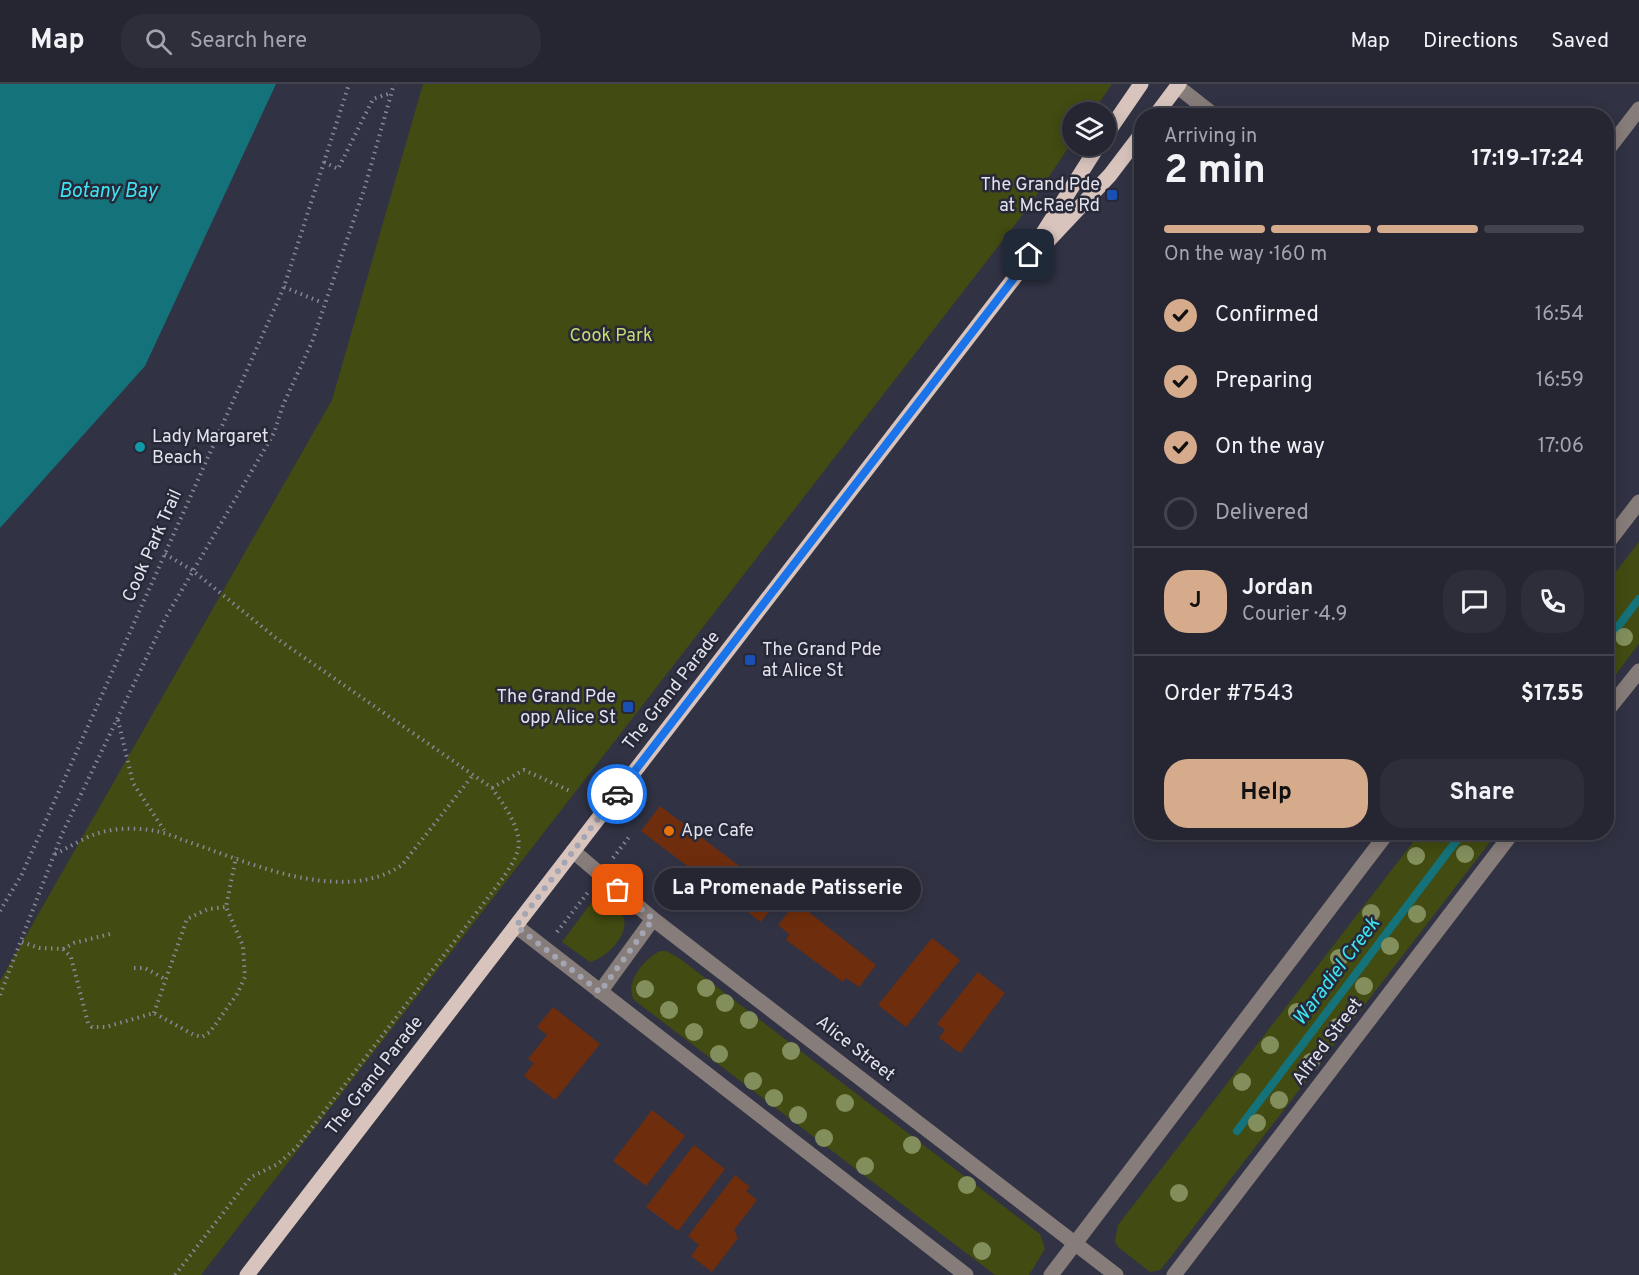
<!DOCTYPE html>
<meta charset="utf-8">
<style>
body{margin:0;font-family:Overpass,sans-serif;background:#2d2e3a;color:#f1f3f6;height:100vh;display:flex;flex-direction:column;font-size:22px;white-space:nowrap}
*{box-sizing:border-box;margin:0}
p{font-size:20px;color:#a3a5ac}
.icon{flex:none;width:33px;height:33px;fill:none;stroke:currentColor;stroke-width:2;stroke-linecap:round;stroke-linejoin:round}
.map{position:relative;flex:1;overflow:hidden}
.details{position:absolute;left:1134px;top:24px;width:480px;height:732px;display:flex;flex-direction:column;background:#252632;border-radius:24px;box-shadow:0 3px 15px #0003,0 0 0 2px #42434d}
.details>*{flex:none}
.fabs{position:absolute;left:1062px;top:18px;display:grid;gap:12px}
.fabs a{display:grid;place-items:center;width:54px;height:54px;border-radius:50%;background:#252632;box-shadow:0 3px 15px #0003,0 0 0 2px #42434d;font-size:30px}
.pin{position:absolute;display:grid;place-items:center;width:51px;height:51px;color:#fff;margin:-26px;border-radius:12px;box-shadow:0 3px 9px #0006}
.courier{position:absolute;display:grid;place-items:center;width:60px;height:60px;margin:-30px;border:4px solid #1a73e8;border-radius:50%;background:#fff;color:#222;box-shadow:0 2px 8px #0007}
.bubble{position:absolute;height:42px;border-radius:21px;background:#252632;box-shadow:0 3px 15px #0003,0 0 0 2px #42434d;font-size:20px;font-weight:700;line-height:42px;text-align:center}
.summary em{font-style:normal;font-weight:700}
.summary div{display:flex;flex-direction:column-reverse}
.summary{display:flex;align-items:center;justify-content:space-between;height:102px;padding:0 30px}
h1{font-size:39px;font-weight:700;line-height:45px}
.bar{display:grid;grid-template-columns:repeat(4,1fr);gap:9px 6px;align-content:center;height:72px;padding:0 30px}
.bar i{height:8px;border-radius:4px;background:#42434d}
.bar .active{background:#d6ab8b}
.bar p{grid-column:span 4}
.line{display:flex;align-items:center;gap:15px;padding:0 30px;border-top:2px solid #42434d}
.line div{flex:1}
.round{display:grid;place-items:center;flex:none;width:63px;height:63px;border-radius:24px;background:#2d2e3a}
ol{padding:0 30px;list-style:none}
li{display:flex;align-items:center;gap:18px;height:66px}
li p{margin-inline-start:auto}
li .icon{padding:6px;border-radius:50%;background:#d6ab8b;color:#111;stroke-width:4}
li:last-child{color:#a3a5ac}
li i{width:33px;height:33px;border:3px solid #42434d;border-radius:50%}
.primary-button{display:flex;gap:12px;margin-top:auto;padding:12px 30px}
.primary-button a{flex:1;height:69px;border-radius:24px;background:#d6ab8b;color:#111;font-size:24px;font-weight:700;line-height:69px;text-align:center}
.primary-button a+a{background:#2d2e3a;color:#f1f3f6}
header{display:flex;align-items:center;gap:36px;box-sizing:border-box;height:84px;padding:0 30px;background:#252632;border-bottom:2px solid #42434d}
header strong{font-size:28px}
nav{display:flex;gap:33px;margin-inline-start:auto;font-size:21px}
.search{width:420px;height:54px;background:#2d2e3a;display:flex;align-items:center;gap:15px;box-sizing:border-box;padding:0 21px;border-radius:24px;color:#a3a5ac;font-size:22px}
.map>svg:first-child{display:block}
.green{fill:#424b11}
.water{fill:#14727a}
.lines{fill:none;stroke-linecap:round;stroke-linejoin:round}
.stream{stroke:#14727a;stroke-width:8}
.building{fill:#6e2e0d}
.path{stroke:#878896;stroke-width:4;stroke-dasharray:1.5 4.5;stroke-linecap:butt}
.minor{stroke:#867c79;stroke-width:15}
.major{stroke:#d8c4bd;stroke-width:15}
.tree{fill:#838e5d}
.done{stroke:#a4a5b2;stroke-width:6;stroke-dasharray:0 10.8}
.route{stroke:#1a73e8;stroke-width:8}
.transit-dot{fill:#1a4fb4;stroke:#272838;stroke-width:2}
.culture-dot{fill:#0f9aa8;stroke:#272838;stroke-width:2}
.food-dot{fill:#e8710a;stroke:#272838;stroke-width:2}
.labels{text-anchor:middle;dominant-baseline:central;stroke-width:5;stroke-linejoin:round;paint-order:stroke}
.poi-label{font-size:18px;fill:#e2e3ed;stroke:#272838;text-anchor:start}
.park-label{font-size:18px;fill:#c6da72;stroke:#272838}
.street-label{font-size:18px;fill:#e2e3ed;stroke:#272838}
.water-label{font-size:20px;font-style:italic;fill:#3de4f1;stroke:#272838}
</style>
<header>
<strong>Map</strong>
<div class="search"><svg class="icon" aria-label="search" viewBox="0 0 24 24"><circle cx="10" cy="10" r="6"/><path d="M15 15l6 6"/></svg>Search here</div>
<nav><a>Map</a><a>Directions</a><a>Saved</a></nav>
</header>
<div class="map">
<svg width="1639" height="1191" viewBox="0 0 1639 1191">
<rect width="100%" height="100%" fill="#313243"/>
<path class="green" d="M423,0h689l-19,28h-21v30l-41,62 -830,1071h-201v-294l332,-581z
M1639,458v102l-32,42v-103z
M1420,749h77l-331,430 -6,7 -10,2 -32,-25 -3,-6 3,-16z
M597,811c8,6 22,12 26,21 8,18 -17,42 -33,46l-28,-20z
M660,867h6l13,7 361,276 5,15 -16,26h-34l-361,-275c-10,-17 10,-41 26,-49z"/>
<path class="water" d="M0,0h276l-131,282 -145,162z"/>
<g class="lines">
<path class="stream" d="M1606,558l33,-43
M1237,1047l226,-299"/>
</g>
<path class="building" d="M660,722l120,91 -19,25 -120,-91z
M796,818l80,63 -17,22 -13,-9 -3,4 -57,-42 3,-6 -11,-9z
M932,854l28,22 -54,67 -28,-22z
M978,888l27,21 -45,60 -21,-15 6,-8 -8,-6z
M553,923l47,37 -45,56 -31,-24 10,-13 -6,-4 19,-24 -10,-8z
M652,1026l33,26 -39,50 -33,-25z
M694,1061l31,24 -47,62 -32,-24z
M735,1091l15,12 -4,4 11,9 -23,30 4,8 -26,34 -21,-16 8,-11 -11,-9z"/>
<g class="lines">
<path class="path" d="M324,78l14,7 35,-70 18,-6
M284,203l39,16
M165,470l27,16 84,68 216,150c11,16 33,44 25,65 -3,9 -9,17 -14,25l-206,269 -19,17 -27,13 -76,98
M118,636l15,63 31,47
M492,704l32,-18 46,21
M55,770c13,-6 25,-14 38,-19 26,-10 63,-8 87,4 64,21 160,68 222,26l71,-90
M613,774l16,-21
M0,827l22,-37 262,-587 65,-203
M557,848l32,-41
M22,858l17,6 24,1 8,8 17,66 4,4h14l48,-14 40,22 8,2 8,-5 27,-38 8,-17 -2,-31 -17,-39 10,-50
M63,865l11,-6 40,-10
M134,884h11l20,11
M0,911l62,-161 104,-217 108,-184 9,-28 29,-63 52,-152 30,-106
M154,929l33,-94 21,-10 18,-2"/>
<path class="minor" d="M1177,2l38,30
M1606,68l33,-43
M1606,461l33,-43
M1606,628l33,-41
M573,767l80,68 463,356
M516,842l450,349
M600,908l53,-73
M1051,1191l337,-443
M1174,1191l339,-443"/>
<path class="major" d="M1155,32l24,-32
M1106,51l35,-51
M1036,160l62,-98
M247,1191l771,-1002 92,-98 32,-42"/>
</g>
<g class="tree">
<circle cx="1624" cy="553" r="9"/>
<circle cx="1465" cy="770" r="9"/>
<circle cx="1416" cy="772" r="9"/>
<circle cx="1371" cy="829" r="9"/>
<circle cx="1417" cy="830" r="9"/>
<circle cx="1390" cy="862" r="9"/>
<circle cx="1339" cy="874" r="9"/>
<circle cx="1364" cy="902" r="9"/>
<circle cx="706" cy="904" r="9"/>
<circle cx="645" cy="905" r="9"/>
<circle cx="725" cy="919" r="9"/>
<circle cx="669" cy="926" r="9"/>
<circle cx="1297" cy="928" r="9"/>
<circle cx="749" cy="936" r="9"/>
<circle cx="1337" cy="943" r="9"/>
<circle cx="694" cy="948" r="9"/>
<circle cx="1270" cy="961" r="9"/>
<circle cx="791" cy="967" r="9"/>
<circle cx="719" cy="970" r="9"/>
<circle cx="1311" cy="978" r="9"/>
<circle cx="753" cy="997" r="9"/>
<circle cx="1242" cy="998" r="9"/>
<circle cx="774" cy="1014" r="9"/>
<circle cx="1279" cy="1016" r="9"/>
<circle cx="845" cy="1019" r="9"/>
<circle cx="798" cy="1031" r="9"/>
<circle cx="1257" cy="1039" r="9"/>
<circle cx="824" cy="1054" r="9"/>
<circle cx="912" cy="1061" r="9"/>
<circle cx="865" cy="1082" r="9"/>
<circle cx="967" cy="1101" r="9"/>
<circle cx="1179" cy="1109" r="9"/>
<circle cx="982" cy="1167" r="9"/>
</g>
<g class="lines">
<path class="done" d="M617,710l-101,132 84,66 53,-73 -35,-29"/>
<path class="route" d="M617,710l401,-521 11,-18"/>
</g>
<g class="transit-dot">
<rect x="1106" y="105" width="12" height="12" rx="3"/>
<rect x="744" y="570" width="12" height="12" rx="3"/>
<rect x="622" y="617" width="12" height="12" rx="3"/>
</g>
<circle class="culture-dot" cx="140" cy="363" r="6"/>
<circle class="food-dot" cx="669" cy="747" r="6"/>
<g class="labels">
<g class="poi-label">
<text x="1100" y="101" text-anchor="end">The Grand Pde<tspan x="1100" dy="21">at McRae Rd</tspan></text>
<text x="152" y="353">Lady Margaret<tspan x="152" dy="21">Beach</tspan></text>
<text x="762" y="566">The Grand Pde<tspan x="762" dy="21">at Alice St</tspan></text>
<text x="616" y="613" text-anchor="end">The Grand Pde<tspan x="616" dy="21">opp Alice St</tspan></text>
<text x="681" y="747">Ape Cafe</text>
</g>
<g class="park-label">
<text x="611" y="252">Cook Park</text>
</g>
<g class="street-label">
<text transform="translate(153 462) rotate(-66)">Cook Park Trail</text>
<text transform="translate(672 607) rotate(-52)">The Grand Parade</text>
<text transform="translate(1328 958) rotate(-53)">Alfred Street</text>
<text transform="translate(855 965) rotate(38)">Alice Street</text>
<text transform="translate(375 992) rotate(-52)">The Grand Parade</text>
</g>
<g class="water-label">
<text x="108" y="108">Botany Bay</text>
<text transform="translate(1337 888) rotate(-53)">Waradiel Creek</text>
</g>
</g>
</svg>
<div class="fabs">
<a><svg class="icon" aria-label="layers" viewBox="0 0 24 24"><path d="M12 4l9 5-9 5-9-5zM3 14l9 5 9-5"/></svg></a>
</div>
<div class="pin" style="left:618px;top:806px;background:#ea580c"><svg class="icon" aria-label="bag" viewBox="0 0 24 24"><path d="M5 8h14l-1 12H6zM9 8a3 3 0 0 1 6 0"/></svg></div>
<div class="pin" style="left:1029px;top:171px;background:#1f2937"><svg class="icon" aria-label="home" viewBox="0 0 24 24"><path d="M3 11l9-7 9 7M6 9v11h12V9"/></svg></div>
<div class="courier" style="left:617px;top:710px"><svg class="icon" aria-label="car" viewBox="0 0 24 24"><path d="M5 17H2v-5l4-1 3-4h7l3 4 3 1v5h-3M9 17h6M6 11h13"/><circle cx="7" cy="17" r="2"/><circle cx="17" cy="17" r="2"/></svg></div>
<div class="bubble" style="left:654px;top:784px;width:267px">La Promenade Patisserie</div>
<section class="details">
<div class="summary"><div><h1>2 min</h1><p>Arriving in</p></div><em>17:19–17:24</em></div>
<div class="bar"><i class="active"></i><i class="active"></i><i class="active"></i><i></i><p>On the way · 160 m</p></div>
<ol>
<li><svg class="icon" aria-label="check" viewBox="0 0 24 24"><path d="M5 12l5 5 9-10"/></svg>Confirmed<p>16:54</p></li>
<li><svg class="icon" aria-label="check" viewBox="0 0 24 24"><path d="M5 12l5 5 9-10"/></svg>Preparing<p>16:59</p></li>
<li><svg class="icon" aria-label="check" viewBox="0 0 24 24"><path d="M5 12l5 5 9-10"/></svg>On the way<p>17:06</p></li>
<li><i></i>Delivered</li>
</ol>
<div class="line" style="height:108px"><b class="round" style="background:#d6ab8b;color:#111">J</b><div><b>Jordan</b><p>Courier · 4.9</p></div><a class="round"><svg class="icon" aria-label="chat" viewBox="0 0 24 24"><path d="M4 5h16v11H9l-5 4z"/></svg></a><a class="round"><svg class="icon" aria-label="phone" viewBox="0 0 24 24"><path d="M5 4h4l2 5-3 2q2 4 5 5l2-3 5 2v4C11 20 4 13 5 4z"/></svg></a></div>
<div class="line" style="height:78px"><div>Order #7543</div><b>$17.55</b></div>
<div class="primary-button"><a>Help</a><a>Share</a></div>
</section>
</div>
